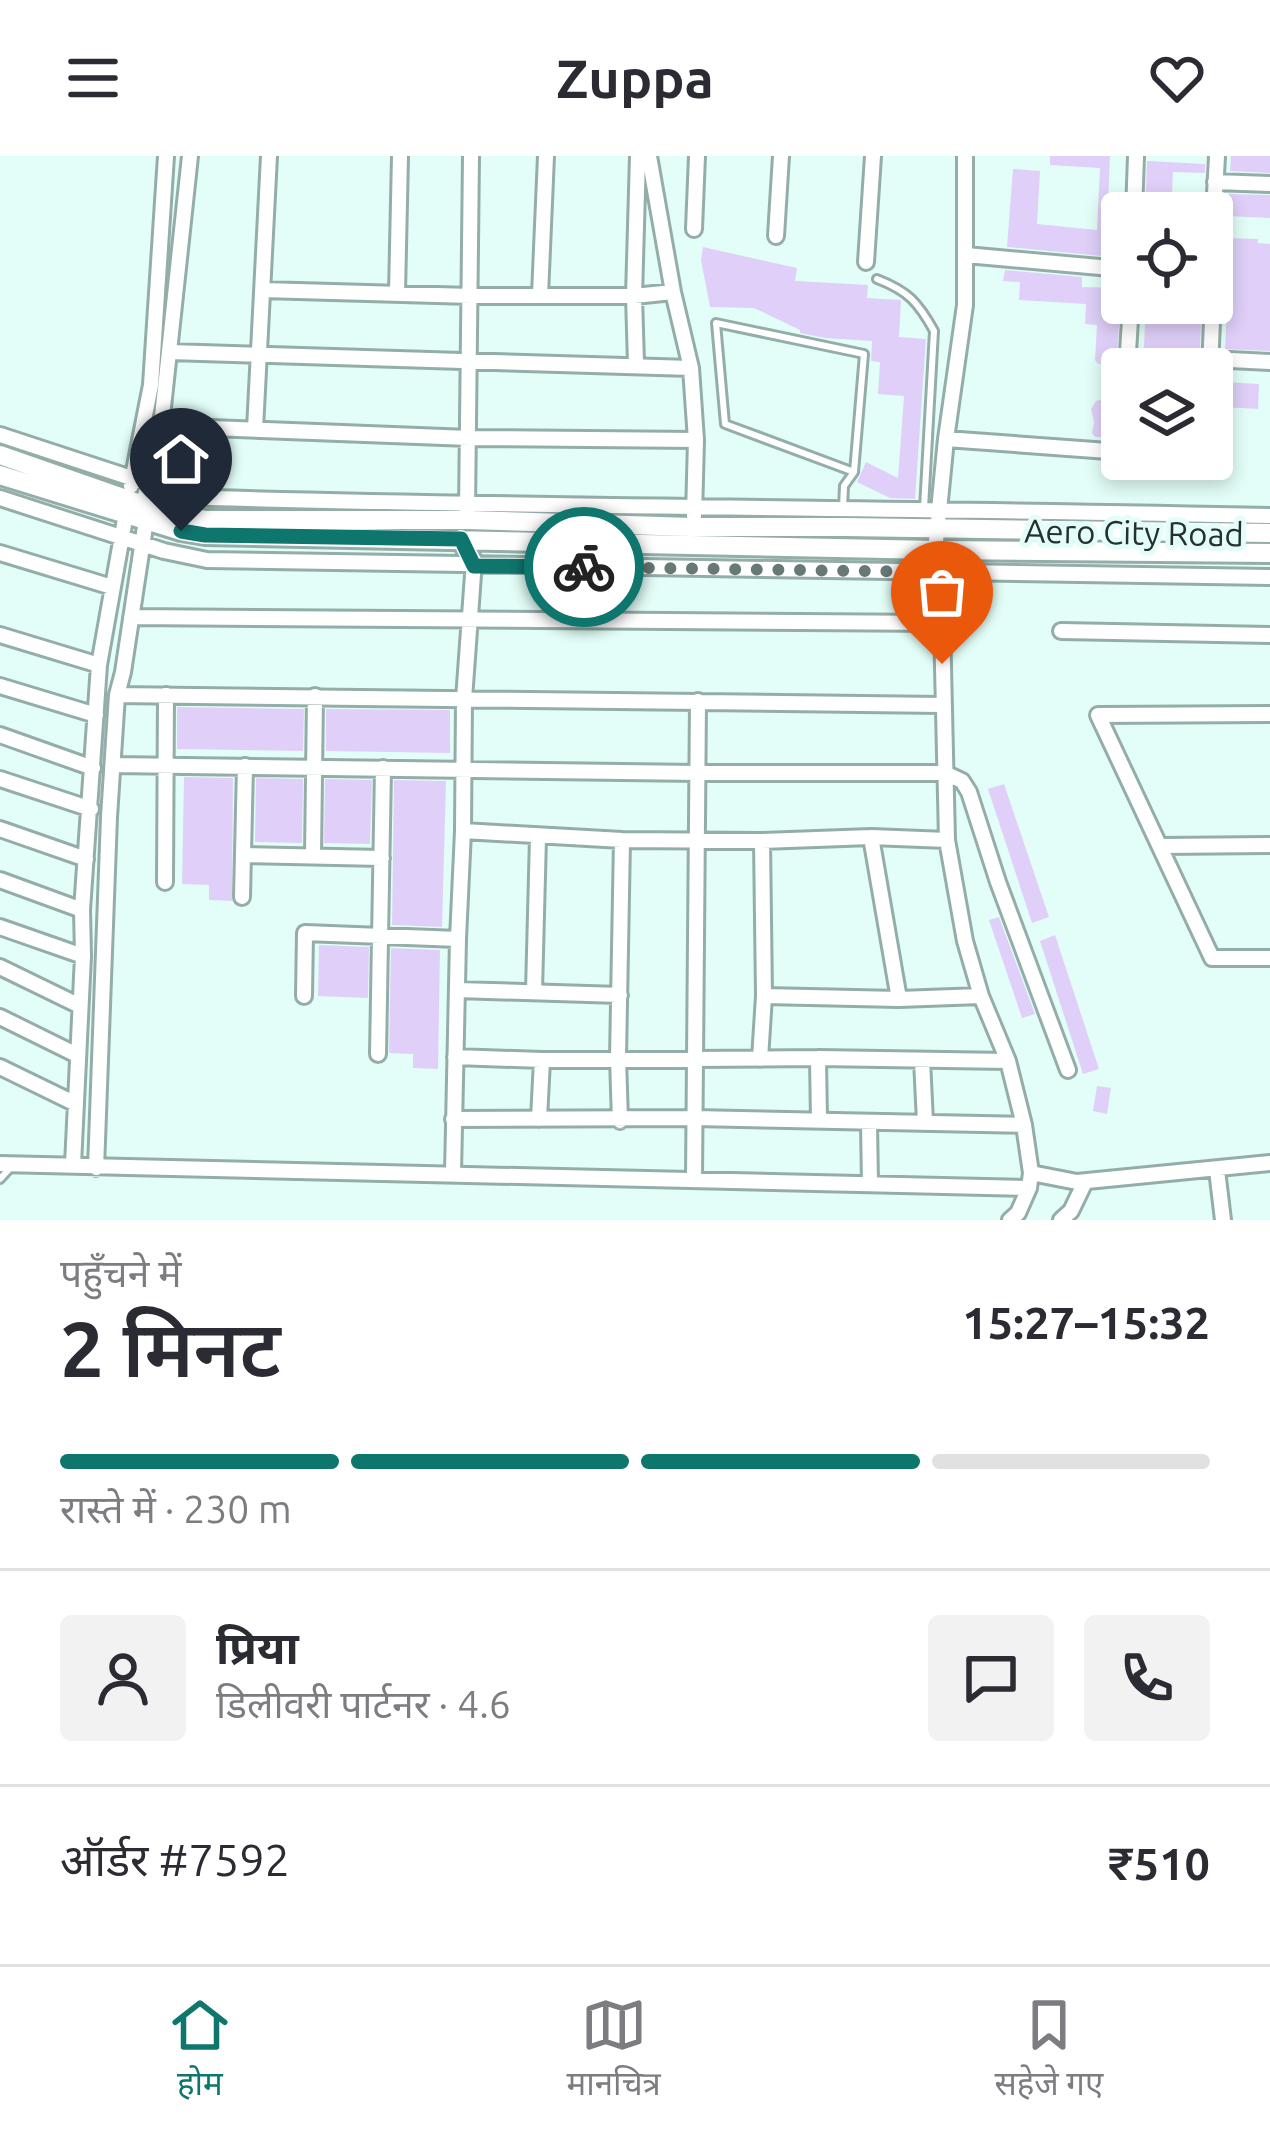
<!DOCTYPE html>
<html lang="hi">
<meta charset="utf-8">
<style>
body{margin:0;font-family:Ubuntu,"Noto Sans Devanagari",sans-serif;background:#f2f2f3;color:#2b2b33;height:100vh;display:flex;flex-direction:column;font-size:45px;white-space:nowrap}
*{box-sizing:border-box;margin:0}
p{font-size:39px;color:#7c7c81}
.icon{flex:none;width:66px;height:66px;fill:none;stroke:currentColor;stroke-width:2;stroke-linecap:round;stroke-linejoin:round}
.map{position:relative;height:1064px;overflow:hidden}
.side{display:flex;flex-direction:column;background:#fff;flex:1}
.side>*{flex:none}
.fabs{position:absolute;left:1101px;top:36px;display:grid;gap:24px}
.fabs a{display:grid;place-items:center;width:132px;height:132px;border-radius:12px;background:#fff;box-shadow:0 6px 18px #0003;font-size:60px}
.pin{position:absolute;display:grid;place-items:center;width:102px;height:102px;color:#fff;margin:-123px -51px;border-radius:50% 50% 50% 0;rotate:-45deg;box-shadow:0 0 12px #0007}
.pin .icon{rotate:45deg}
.courier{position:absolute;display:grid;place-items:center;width:120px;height:120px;margin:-60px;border:9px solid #0f766e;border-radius:50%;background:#fff;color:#222;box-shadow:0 3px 15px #0007}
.head em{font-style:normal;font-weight:600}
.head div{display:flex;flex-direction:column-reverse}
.head{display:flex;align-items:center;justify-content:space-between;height:204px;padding:0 60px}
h1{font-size:78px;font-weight:600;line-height:90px}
.bar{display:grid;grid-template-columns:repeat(4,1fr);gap:18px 12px;align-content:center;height:144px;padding:0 60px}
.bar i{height:15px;border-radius:9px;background:#e1e1e2}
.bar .active{background:#0f766e}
.bar p{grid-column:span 4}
.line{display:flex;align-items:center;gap:30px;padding:0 60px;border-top:3px solid #e1e1e2}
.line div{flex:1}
.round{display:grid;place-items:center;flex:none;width:126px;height:126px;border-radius:12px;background:#f2f2f3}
header{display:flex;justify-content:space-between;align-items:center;height:156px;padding:0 60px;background:#fff;font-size:54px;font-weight:600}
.tabs{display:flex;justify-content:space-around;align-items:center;height:168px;border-top:3px solid #e1e1e2;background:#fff;font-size:33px;color:#7c7c81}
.tabs a{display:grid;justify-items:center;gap:6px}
.tabs .active{color:#0f766e}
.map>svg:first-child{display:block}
.building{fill:#e0d0f9}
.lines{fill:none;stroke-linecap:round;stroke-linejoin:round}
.lane-casing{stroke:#94ada8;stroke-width:12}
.street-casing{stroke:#94ada8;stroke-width:20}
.secondary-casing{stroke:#94ada8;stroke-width:24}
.lane{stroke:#fff;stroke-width:6}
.street{stroke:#fff;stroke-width:14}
.secondary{stroke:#fff;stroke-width:18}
.done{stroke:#687875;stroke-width:12;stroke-dasharray:0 21.6}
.route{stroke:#0f766e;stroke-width:15}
.labels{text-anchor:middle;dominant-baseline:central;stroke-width:10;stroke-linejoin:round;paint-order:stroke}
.street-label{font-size:33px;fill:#26302e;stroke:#e3fef8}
</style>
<header><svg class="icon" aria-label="menu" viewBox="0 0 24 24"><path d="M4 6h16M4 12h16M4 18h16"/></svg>Zuppa<svg class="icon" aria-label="heart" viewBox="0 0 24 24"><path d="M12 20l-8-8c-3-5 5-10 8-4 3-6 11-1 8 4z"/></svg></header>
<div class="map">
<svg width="1270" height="1064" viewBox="0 0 1270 1064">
<rect width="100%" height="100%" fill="#e3fef8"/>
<path class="building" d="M1050,0h60l-3,75 15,1v26l-115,-11 6,-78 27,2 -3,53 60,6 3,-62 -50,-3z
M1231,0h39v17l-40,-2z
M1147,5l58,3v9l-32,-1 -2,41h-26z
M1229,38l41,1v23l-42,-2z
M1227,82l31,1v4l12,1v107l-45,-2 4,-81h-4z
M703,91l94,21 -2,13 73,4 -1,13 34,2 -2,37 27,2 -11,160 -25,-1 -33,-16 9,-20 32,16 6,-82 -26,-2 2,-32 -9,-1 1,-20 -47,-3 -25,-5v-3l-46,-22 -44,-1 -9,-47z
M1005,114l77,7v10l40,1 -6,77 -18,-1 -3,-4 2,-35 -12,-1 1,-20 -67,-4 1,-18 -17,-1z
M1146,147h56l-3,66 -56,-2z
M1223,226l36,2 -1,25 -36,-2z
M1103,243l12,6 3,27 -10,5h-13l-3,-4 2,-11 -3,-13 5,-8z
M177,551l127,2 -1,42 -126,-2z
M326,553l124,1v43l-124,-2z
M184,621l49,1 -1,123 -23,-1v-15l-27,-1z
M256,622l47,1 -1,64 -47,-1z
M325,623l47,1 -2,64 -46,-1z
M394,624l52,1 -4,146 -50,-2z
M1004,628l45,133 -17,6 -44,-134z
M999,761l36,97 -13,4 -33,-98z
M1055,779l44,134 -16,5 -43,-133z
M319,789l50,2 -1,51 -50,-2z
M391,792l49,2 -2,119 -25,-1v-14l-24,-1z
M1097,930l14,2 -4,26 -14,-3z"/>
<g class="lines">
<g class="lane-casing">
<path id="lane" d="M877,123c31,12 41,23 57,52l-10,177
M843,352l1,-22 10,-14 10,-118 -148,-31 9,101 129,48
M0,1023l12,-13"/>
</g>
<g class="street-casing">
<path id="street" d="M649,0l24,136 18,76 5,72 -2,76
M965,0v149l-19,134 -13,133 9,51 5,217 18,101 16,55 27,65 16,64 7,48 -2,15 -11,25 -8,7
M1215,26l55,2
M1134,57l2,-57
M1214,57l3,-57
M694,73l3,-73
M776,80l5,-80
M966,99l156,14
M866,106l7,-106
M263,134l208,6h163l39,-4
M397,137l3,-137
M540,139l6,-139
M170,196l521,16
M1210,203l60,3
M636,208l-2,-68 4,-140
M1127,213l4,-66
M1210,213l6,-144
M161,270l308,12 227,2
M255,273l14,-273
M0,279l186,61 25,2c353,10 706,10 1059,18
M946,283l176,13
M131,330l20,-101 15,-229
M0,342l164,53 43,9 1063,17
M467,355l4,-355
M0,397l112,34
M131,461l811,6
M1061,475l209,4
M0,479l99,30
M0,530l96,29
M117,539l825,10
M1270,558l-172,1 114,243h58
M0,579l93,33
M114,609l584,8h247l17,8 7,11 29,90 70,188
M0,623l91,30
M0,673l86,30
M463,675l159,9 140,1 109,-4 76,3
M871,681l28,162
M1160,690l110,-1
M244,699l138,3
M313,700l2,-160
M0,724l82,30
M165,726l1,-187
M242,741l3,-131
M0,771l83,29
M0,811l80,39
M457,834l163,5
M534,835l4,-154
M304,840l1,-63 153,6
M764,840l135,3 82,-3
M0,861l77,38
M378,898l5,-286
M455,901l87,3 276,-2 190,3
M818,902l1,63
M760,903l4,-63 -2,-155
M922,904l3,62
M0,911l76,37
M453,963l241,-1 330,7
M539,963l3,-59
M620,965l-2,-63 4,-218
M869,967l1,61
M0,1008l1029,24
M73,1009l10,-209 -1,-46 17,-245 28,-157
M96,1012l13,-351 8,-122 6,-23 23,-152 -3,-15 18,-79 29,-270
M1217,1014l6,50
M453,1017l5,-234 5,-108 1,-132 10,-138
M1031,1017l46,9 193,-19
M694,1023l4,-478
M1061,1064l10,-9 14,-29"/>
</g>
<g class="secondary-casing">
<path id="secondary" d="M0,299l143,50 62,15h262l225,7h153l425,6
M0,319l181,56 24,4 730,15 335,3
M461,383l13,26"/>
</g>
<use href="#lane" class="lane"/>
<use href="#street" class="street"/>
<use href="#secondary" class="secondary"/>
</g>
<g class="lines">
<path class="done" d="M584,411l349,5 9,51v41"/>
<path class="route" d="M181,375l24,4 256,4 13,27 110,1"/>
</g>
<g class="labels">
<g class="street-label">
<text transform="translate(1134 376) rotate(1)">Aero City Road</text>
</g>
</g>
</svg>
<div class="fabs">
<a><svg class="icon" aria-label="locate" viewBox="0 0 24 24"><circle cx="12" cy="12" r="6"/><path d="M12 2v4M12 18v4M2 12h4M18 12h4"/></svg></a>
<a><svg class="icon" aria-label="layers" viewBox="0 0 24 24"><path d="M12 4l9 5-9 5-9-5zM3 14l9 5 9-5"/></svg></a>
</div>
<div class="pin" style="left:942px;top:508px;background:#ea580c"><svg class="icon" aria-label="bag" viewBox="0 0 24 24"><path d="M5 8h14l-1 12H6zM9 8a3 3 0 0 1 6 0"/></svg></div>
<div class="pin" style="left:181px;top:375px;background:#1f2937"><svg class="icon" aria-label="home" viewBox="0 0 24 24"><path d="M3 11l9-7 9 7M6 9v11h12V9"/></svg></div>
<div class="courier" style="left:584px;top:411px"><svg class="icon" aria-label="bike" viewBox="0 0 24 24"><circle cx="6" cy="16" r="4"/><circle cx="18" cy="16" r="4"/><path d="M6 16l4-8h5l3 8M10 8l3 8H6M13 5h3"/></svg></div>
</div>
<section class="side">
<div class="head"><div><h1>2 मिनट</h1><p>पहुँचने में</p></div><em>15:27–15:32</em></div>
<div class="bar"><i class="active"></i><i class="active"></i><i class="active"></i><i></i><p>रास्ते में · 230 m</p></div>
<div class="line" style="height:216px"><a class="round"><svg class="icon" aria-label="person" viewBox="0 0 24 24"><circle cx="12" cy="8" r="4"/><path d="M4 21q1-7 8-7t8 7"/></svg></a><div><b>प्रिया</b><p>डिलीवरी पार्टनर · 4.6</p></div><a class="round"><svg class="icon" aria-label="chat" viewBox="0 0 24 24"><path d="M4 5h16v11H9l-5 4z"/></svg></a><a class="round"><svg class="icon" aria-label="phone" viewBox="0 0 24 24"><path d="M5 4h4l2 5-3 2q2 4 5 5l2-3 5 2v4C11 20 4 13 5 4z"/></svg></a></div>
<div class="line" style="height:156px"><div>ऑर्डर #7592</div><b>₹510</b></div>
</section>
<nav class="tabs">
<a class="active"><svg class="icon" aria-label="home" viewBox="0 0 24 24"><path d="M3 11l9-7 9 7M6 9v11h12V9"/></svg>होम</a>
<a><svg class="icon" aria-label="map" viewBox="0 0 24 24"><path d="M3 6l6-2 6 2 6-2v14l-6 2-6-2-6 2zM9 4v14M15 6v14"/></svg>मानचित्र</a>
<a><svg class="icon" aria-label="saved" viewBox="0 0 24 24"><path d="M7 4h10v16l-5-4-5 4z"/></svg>सहेजे गए</a>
</nav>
